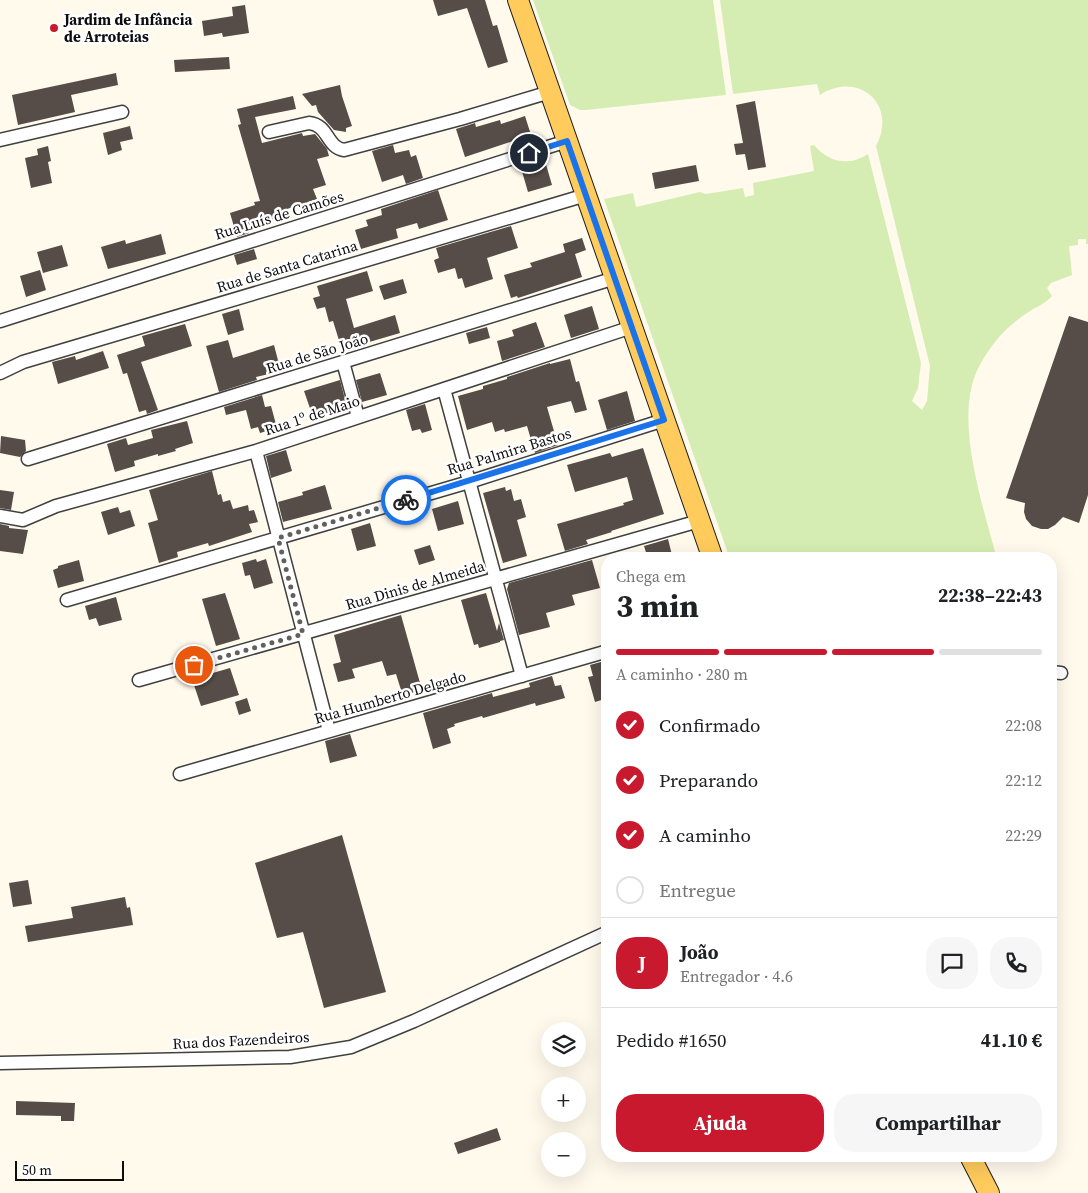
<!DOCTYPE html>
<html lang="pt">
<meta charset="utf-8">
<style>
body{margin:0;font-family:"Source Serif 4",serif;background:#f6f6f6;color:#202124;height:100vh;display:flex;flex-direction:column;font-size:19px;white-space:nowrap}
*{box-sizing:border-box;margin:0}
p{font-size:16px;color:#757577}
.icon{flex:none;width:28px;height:28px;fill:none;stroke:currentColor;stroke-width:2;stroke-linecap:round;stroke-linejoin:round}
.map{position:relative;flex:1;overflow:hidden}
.panel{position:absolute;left:601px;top:552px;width:456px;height:610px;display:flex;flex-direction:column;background:#fff;border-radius:20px;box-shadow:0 5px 20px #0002}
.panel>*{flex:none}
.fabs{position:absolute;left:541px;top:1022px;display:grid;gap:10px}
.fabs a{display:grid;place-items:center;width:45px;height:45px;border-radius:50%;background:#fff;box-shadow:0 5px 20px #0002;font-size:25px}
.scale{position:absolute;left:15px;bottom:12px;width:109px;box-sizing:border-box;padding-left:5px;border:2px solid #0d0d0d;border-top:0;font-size:14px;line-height:18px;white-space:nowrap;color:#0d0d0d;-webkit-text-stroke:4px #fff;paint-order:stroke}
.pin{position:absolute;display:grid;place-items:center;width:42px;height:42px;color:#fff;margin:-21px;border:2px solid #fff;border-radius:50%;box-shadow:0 1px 5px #0007}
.courier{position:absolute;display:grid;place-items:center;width:50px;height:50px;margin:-25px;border:4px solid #1a73e8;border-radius:50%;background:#fff;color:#222;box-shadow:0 1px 6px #0007}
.overview em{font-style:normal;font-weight:700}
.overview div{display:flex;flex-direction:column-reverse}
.overview{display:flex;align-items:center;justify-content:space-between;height:85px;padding:0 15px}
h1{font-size:32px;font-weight:700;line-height:38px}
.bar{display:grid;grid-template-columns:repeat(4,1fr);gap:8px 5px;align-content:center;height:60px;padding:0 15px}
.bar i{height:6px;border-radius:4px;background:#e0e0e0}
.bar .current{background:#c9192e}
.bar p{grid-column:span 4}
.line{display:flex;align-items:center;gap:12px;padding:0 15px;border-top:1px solid #e0e0e0}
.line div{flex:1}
.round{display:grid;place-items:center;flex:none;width:52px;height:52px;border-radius:20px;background:#f6f6f6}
ol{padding:0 15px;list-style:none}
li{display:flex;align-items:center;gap:15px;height:55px}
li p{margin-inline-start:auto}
li .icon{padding:5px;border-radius:50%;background:#c9192e;color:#fff;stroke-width:4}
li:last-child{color:#757577}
li i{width:28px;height:28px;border:2px solid #e0e0e0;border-radius:50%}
.action{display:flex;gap:10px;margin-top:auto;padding:10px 15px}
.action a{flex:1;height:58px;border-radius:20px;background:#c9192e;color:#fff;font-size:20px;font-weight:700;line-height:58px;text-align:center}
.action a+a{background:#f6f6f6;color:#202124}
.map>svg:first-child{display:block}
.green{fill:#d5edb2}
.building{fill:#564c48}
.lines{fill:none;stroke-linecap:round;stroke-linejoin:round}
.minor-casing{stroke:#404040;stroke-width:15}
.primary-casing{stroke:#1e1e1e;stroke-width:22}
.minor{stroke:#fff;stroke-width:12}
.primary{stroke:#ffcb5c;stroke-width:20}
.done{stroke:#62605b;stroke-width:5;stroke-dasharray:0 9}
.route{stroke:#1a73e8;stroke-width:6}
.poi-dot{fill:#c9192e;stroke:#fff;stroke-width:2}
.labels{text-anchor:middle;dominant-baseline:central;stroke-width:5;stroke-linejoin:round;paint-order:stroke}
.poi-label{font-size:15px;font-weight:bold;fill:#0d0d0d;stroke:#fff;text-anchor:start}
.street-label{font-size:15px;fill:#0d0d0d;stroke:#fff}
</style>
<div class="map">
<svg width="1088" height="1193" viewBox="0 0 1088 1193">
<rect width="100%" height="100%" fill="#fffaec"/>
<path class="green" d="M533,0h180l13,95 -140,15h-6l-10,-5z
M720,0h368v244h-2v-5h-8v6l-9,1 3,29 -21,8 -4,5 5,8c-6,7 -14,10 -22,15 -11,7 -21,15 -30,25 -12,14 -23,30 -28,49 -13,50 12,125 25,174h-267l-126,-360 29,-6 3,14 64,-15 6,2 37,-6 2,9 9,-2 -1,-12 61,-12 -4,-25 4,-1c14,17 35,22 54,9l53,209 -3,25 -6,13 10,9 5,-9 3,-35 -54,-220c22,-41 -17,-76 -56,-51l-3,-11 -84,10z"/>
<path class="building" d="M433,0h52l8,26 4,-1 11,37 -20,6 -21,-60 -29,8z
M245,5l4,28 -26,4 -1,-4 -18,3 -2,-15 31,-5 -1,-9z
M229,57l1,12 -55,3 -1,-12z
M116,73l2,12 -47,10 4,17 -57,13 -6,-30z
M340,85l2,11 10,30 -6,2v4l-12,-2 -16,-18 -2,-7 -4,1 -10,-12z
M293,96l3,13 -41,8 7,26 40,-10 1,3 12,-2 12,15 2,7 -12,3 9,26 -13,4 4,10 -30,10 2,7 -41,13 1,4 -12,4 -7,-24 25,-8 -1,-3 6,-1 -22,-76 3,-1 -4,-15z
M755,101l11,66 -18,3 -3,-16 -9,1 -2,-11 9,-1 -7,-38z
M525,116l6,19 -66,22 -9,-28 19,-6 1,4 24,-7 1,4z
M130,126l3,13 -13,3 2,8 -14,5 -5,-22z
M393,145l2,8 14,-3 2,7 5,-2 7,23 -17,6 -3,-9 -21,7 -10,-31z
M48,146l3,15 -3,1 4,21 -21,5 -6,-30 13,-3 -1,-6z
M545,161l7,24 -24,7 -7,-24z
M696,165l3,16 -44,8 -3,-16z
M438,190l10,30 -29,9 -2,-6 -21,6 2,9 -37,11 -6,-19 13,-4 -2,-6 16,-5 -1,-6z
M511,226l7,22 -31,10 6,21 -28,9 -3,-10 -4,1 -3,-11 -17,5 -4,-13 5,-2 -3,-10z
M161,234l5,20 -58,15 -7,-22 24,-7 1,4z
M582,238l4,12 -11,4 7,23 -64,21 -1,-2 -6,2 -7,-23 28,-8 -2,-4 35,-11 -2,-8z
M62,245l6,21 -25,7 -6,-21z
M254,249l3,10 -20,6 -3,-10z
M40,270l6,20 -20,7 -6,-21z
M367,271l6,20 -27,8 8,29 41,-13 5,18 -58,17 -9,-29 -4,1 -4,-15 -8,2 -4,-11 7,-2 -3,-10z
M403,279l4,14 -23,7 -5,-14z
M592,306l7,23 -28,9 -7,-23z
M239,309l5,21 -16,5 -6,-21z
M1069,316l19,6v173l-9,28 -16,-6 -8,8 -7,4h-7l-9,-3 -6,-7 -2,-7 1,-9 -19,-5z
M536,322l9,25 -43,14 -5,-20 17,-5 -2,-6z
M185,324l7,22 -51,16 17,48 -11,4 -1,-4 -7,2 -12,-39 -4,1 -6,-19 28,-9 -3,-10z
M487,327l3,11 -21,6 -3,-11z
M228,340l5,18 41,-13 6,23 -8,2 1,3 -17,4 1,3 -38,12 -13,-46z
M103,351l6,17 -51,16 -6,-22 23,-6 1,4z
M570,359l6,23 3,-1 8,29 -12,3 -4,-12 -24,6 11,38 -23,8 -8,-27 -22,6 -1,-3 -9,3 -3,-10 -25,8 -9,-34 25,-7v-3l24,-7v-2l43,-14v1z
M380,373l7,22 -25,7 -6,-22z
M340,380l7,27 -34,10 -9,-26z
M627,391l8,30 -28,9 -9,-30z
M262,395l3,12 6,-1 6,22 -17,5 -2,-6 -7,2 -5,-19 -20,5 -2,-8z
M425,404l7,26 -10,3 -2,-4 -8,2 -6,-21z
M187,421l6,22 -18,6 1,2 -18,5v-2l-24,7 1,5 -20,6 -8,-28 19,-6 2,7 25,-7 -2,-8z
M1,436l24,4 1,11 -6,6 -20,-4z
M643,448l21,66 -53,17 1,1 -26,8 2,4 -23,7 -8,-27 67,-19 -1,-2 10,-3 -6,-23 -52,15 -8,-27 43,-12 2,4z
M286,450l6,21 -21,7 -5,-22z
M212,471l6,24 3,-1 2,8 7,-2 3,9 15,-4 1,6 5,-1 4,12 -9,2 3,8 -43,14 -1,-3 -31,9 1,5 -19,6 -11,-40 10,-3 -9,-30z
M325,485l7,24 -49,13 -5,-20 25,-7 -1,-3z
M505,487l1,4 5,-2 3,12 7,-2 5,18 -9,3 10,36 -24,7 -20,-70z
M0,490l14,2 -3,18 -11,-2z
M458,501l6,23 -26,7 -6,-22z
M118,507l2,6 10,-3 5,16 -27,9 -7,-23z
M370,523l6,23 -19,5 -6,-22z
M0,524l9,2v2l19,2 -5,24 -23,-3z
M668,539l5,20h-25l-4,-13z
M430,545l5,15 -16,5 -5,-15z
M256,559l1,3 9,-3 7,24 -19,6 -4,-14 -5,1 -3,-13z
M79,560l5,21 -26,7 -5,-18 5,-2v-2z
M592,560l8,28 -28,7 3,10 -29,8 4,14 -31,8 -12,-46 2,-6z
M225,593l15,46 -24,7 -14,-47z
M486,593l11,38 2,-8 5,17 -4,1v1l-21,6 -1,-4 -4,1 -13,-45z
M116,597l6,23 -23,6 -3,-8 -7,2 -4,-14z
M401,615l21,75 -18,5 -1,-5h-2l-5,-16 -9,2 -5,-15 -30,8 3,9 -17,4 -5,-18 8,-2 -7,-27z
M608,660v38l-13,4 -7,-25 5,-1 -3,-11z
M230,668l9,27 -38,11 -9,-27z
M552,676l3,10 6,-1 4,13 -29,8 -1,-3 -52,15 -1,-2 -28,8 1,2 -8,3 4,14 -18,6 -10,-36 69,-20 1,4 37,-10 -1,-4z
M247,698l4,13 -12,4 -4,-13z
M350,734l7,22 -27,7 -5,-22z
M342,835l44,157 -62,16 -21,-76 -26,6 -22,-75z
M28,880l4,24 -19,3 -4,-24z
M125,897l2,11 3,-1 3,18 -105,17 -3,-16 48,-8 -2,-11z
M16,1101l59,2 -1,18h-13v-5l-45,-1z
M497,1128l4,12 -43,14 -4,-11z"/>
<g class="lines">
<g class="minor-casing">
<path id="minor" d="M269,132l40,-9c20,2 17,24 35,27l116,-31 90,-27
M0,140l122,-28
M0,321l567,-180
M343,362l15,55
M0,373l23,-11 563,-167
M444,389l78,287
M256,451l73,280
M28,459l587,-181
M0,516l23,4 33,-14 200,-55 376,-124
M67,600l402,-118 195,-62
M1051,672l10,1
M139,680l560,-159
M180,774l428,-123
M0,1063l290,-6 61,-10 63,-26 194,-89"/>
</g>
<g class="primary-casing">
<path id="primary" d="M518,0l195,559
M970,1156l19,37"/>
</g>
<use href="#minor" class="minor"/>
<use href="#primary" class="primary"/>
</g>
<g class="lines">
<path class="done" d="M194,665l109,-31 -25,-96 128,-38"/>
<path class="route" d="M406,500l258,-80 -97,-279 -38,12"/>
</g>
<circle class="poi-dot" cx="54" cy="28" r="5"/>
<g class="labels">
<g class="poi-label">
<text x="64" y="19">Jardim de Infância<tspan x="64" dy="17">de Arroteias</tspan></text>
</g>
<g class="street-label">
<text transform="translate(279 215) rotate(-17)">Rua Luís de Camões</text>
<text transform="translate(287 266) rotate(-17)">Rua de Santa Catarina</text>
<text transform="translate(317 353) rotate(-17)">Rua de São João</text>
<text transform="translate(312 415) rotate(-18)">Rua 1º de Maio</text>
<text transform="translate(509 451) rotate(-17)">Rua Palmira Bastos</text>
<text transform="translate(415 585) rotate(-16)">Rua Dinis de Almeida</text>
<text transform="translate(390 697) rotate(-16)">Rua Humberto Delgado</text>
<text transform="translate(241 1040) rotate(-3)">Rua dos Fazendeiros</text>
</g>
</g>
</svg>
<div class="fabs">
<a><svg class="icon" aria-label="layers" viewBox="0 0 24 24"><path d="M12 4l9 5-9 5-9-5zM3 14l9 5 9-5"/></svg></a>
<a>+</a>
<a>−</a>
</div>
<div class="scale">50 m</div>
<div class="pin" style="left:194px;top:665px;background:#ea580c"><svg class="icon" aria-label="bag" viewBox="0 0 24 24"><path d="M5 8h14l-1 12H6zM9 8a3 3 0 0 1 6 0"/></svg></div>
<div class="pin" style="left:529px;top:153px;background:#1f2937"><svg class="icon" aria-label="home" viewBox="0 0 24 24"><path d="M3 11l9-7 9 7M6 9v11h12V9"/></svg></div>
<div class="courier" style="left:406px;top:500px"><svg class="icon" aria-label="bike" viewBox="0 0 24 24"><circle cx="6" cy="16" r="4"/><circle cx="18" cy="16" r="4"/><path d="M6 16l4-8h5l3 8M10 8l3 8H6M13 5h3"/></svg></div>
<section class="panel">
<div class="overview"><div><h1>3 min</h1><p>Chega em</p></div><em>22:38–22:43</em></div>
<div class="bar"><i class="current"></i><i class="current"></i><i class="current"></i><i></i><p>A caminho · 280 m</p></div>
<ol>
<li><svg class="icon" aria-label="check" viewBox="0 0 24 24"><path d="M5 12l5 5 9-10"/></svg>Confirmado<p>22:08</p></li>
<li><svg class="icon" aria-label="check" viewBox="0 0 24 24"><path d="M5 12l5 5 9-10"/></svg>Preparando<p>22:12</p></li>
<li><svg class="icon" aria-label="check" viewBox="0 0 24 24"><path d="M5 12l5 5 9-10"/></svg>A caminho<p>22:29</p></li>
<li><i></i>Entregue</li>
</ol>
<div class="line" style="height:90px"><b class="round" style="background:#c9192e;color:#fff">J</b><div><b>João</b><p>Entregador · 4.6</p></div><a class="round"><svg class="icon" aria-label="chat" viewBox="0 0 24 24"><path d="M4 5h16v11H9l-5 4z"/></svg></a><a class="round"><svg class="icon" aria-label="phone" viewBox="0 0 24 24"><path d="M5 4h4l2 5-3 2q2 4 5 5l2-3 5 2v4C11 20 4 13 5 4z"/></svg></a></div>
<div class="line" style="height:65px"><div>Pedido #1650</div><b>41.10 €</b></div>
<div class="action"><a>Ajuda</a><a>Compartilhar</a></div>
</section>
</div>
